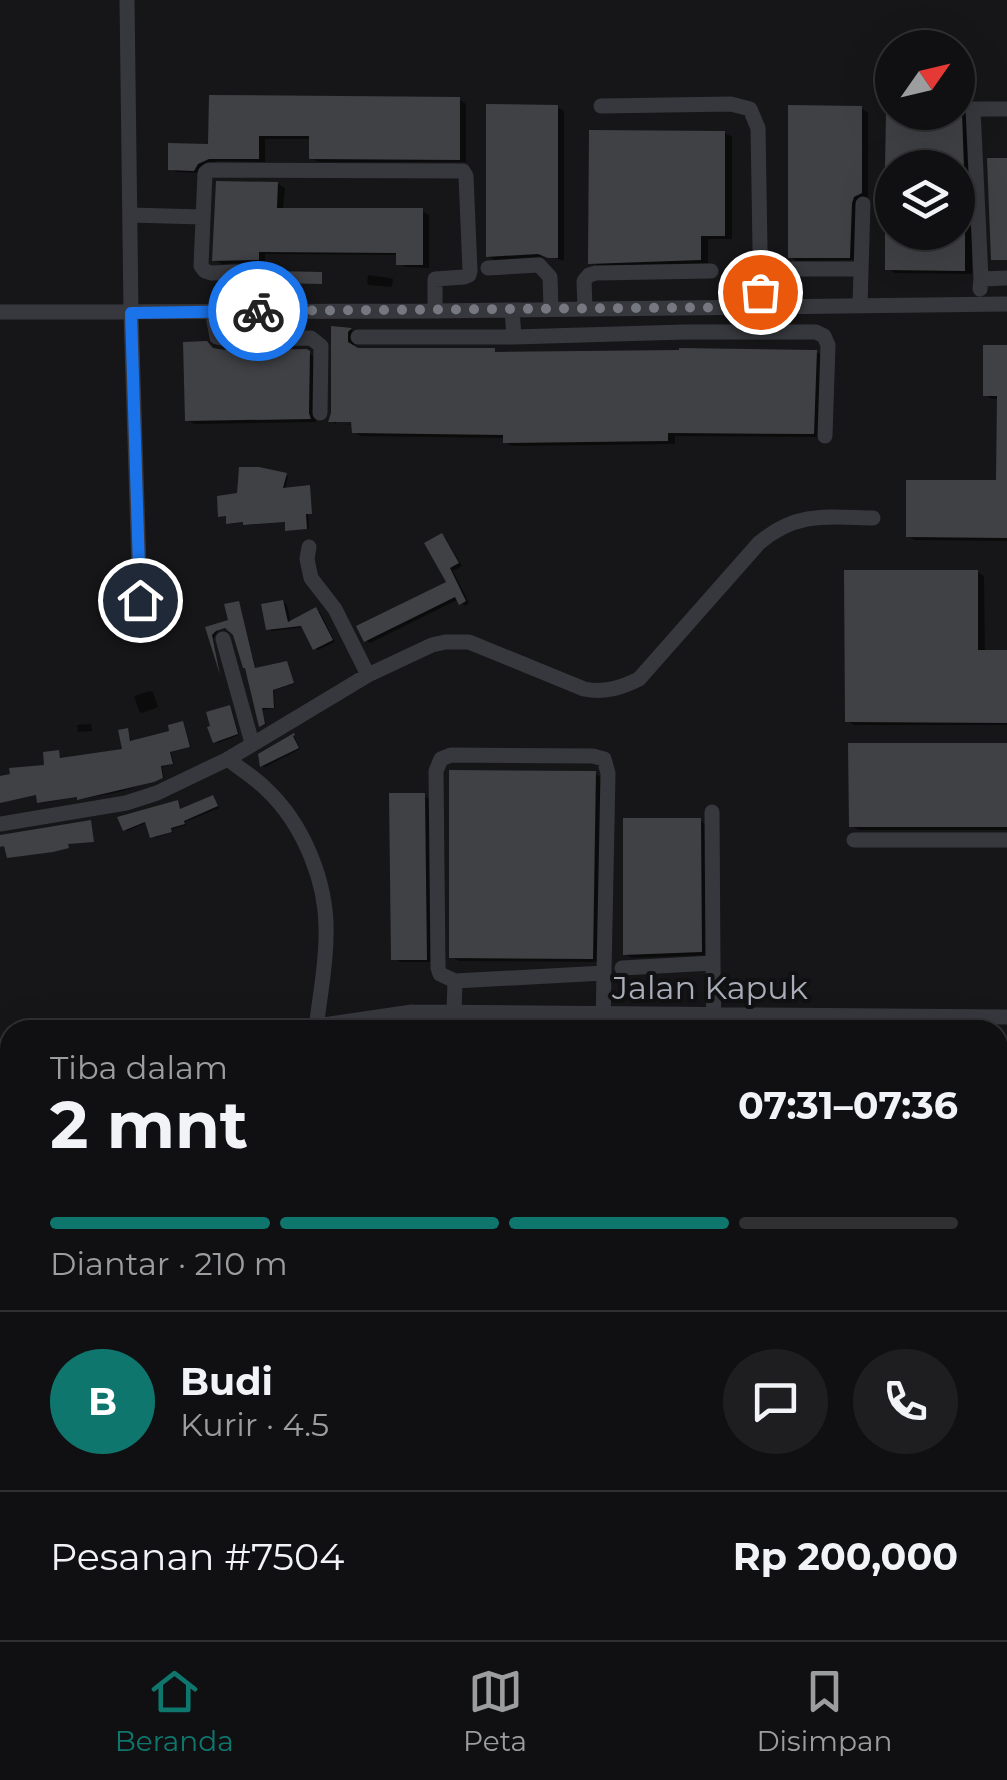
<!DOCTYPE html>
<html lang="id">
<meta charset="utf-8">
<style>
body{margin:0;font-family:Montserrat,sans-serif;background:#1e1e20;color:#f1f3f6;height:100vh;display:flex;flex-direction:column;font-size:38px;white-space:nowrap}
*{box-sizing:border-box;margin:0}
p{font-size:32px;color:#9c9d9f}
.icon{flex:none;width:55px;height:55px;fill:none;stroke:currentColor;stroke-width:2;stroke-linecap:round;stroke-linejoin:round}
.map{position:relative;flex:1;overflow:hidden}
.details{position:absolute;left:0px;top:1020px;width:1008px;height:620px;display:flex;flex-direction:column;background:#101012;border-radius:30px 30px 0 0;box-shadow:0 10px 40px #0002,0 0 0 2px #303032}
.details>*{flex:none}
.needle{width:65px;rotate:56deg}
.controls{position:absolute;left:875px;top:30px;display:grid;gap:20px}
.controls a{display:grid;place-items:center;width:100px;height:100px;border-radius:50%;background:#101012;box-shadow:0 10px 40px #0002,0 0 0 2px #303032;font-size:50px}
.pin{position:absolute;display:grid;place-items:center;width:85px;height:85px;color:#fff;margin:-42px;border:5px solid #fff;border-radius:50%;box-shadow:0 2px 10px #0007}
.courier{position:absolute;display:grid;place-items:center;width:100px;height:100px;margin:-50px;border:8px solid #1a73e8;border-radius:50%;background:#fff;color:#222;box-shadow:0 2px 12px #0007}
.headline em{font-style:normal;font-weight:700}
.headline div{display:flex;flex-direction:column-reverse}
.headline{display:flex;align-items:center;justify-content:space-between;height:170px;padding:0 50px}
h1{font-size:65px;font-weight:700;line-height:75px}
.bar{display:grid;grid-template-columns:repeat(4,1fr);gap:15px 10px;align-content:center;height:120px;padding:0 50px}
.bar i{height:12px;border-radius:8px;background:#303032}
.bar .on{background:#0f766e}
.bar p{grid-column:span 4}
.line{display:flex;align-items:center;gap:25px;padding:0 50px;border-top:2px solid #303032}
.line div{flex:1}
.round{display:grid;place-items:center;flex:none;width:105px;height:105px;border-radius:52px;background:#1e1e20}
.tab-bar{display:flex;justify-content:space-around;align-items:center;height:140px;border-top:2px solid #303032;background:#101012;font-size:28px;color:#9c9d9f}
.tab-bar a{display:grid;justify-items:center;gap:5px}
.tab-bar .on{color:#0f766e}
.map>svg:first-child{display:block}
.shadow{fill:#0007;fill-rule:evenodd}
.building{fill:#404145}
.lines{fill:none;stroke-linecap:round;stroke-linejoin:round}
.minor{stroke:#37383d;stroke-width:15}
.done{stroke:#757880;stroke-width:10;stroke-dasharray:0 18}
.route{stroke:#1a73e8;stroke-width:12}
.labels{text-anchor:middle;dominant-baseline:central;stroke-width:8;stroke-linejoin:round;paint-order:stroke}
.street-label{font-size:32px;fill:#a8adb8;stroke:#111113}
</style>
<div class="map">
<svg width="1007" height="1640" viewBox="0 0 1007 1640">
<rect width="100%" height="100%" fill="#161618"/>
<path class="shadow" d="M211,98l249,2 6,4v58h-148l-7,-4v-19h-46v23l-48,-1 -12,6 -3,6 -25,-1 -7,-4 41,-21z
M557,107l7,4v150l-16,-5 -53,4 -7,-4z
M861,108l7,5v84l-7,4 -4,59 -60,1 -7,-4z
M888,110h4v2l69,-1 7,4 4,76v83l-77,-1 -7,-4zM892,168h66v64h-66z
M725,133l7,4v102h-24v24l-110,3 -7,-4z
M278,184l7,4 -2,22 139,1 7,4v53l-23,-1 -7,-4v-8l-134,-1v8l-43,2 -7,-4z
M368,275l22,3 3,1 -1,8 -23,-2 -2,-2z
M334,329l17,1 6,3 -3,3v12l140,3 7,4 315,-3 7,4 -3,81 -145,-1v8l-163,2 -7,-4v-4l-144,-2 -7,-4v-7h-17l27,-1v-5l-28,1v4l-5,-3 3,-7z
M206,344l11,7 89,1 9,5 1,65 -122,2 -7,-5z
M1007,347v194l-92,-1 -7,-4 91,-53v-84h-7l-7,-4z
M286,475l2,2 -3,13 22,-2 2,41 -19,1 -3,-8 -39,3 -3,-3 -14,2 -3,-8 -7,-1 19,-20z
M442,536l4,3 16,27 -9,5 16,32 -4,3 -6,-7 -89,44 -4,-3 84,-57z
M977,572l7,4 1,77h22v72h-153l-6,-4z
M283,602l4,3 4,18 25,-13 4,2 15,30 -17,8 -3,-2 -11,-21 -32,4 -4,-3z
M239,603l17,67 32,-5 6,19 -20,6 1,18 -13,2 4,15 -3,1 -27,-92 -8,-6 -10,2 -5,9 3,16 -8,-27 23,-6z
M150,691l3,1 5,15 -16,6 -3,-2 -5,-15z
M229,708l3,2 7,25 -21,8 -3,-2z
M91,724l1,7 -14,1 -1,-7z
M183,724l8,23 -20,5 3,12 -12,3 2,11 -45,14 -37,7 -5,-2 -35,6 -4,-8 -38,7v-24l47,-11 12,-14 3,8 63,-10 3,-20 4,12 40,-11z
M294,736l6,13 -35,18 -3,-1 -1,-11z
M1007,746v84h-148l-7,-4z
M595,774l7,4 -2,184 -141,-1 -7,-4z
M424,796l7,4 2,162h-32l-7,-4z
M213,798l6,10 -34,14 1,3 -14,4 1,3 -18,6 -7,-16 -21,9 -2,-1 52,-28 5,9z
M700,821l7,4 1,130 -76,3 -7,-4z
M289,1022l3,2 2,6h-34z
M998,1083h9v96h-9z
M998,1464h9v176h-78v-10h69z
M208,1630h22v8h80v-8h48v10h-150z
M581,1630h293v10h-293z"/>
<path class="building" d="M209,95l251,2v63l-151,-1v-23h-50v23h-50l-11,5 -4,7 -26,-1v-27l40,1z
M486,104l72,1v153h-10l-10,-4 -52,3z
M788,105l74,1v87l-8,4 -2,6 -2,55h-62z
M886,112h76l2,56h-79z
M589,130l136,1v105h-24v24l-113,4z
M987,158h20v102h-16z
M216,181l62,1 -1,26h146v57h-27v-12l-137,-1v8l-47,1z
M885,232h80v39l-80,-1z
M272,271l50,1v12l-50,-1z
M331,326l21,2 -4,4v10l10,6h137v4l184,-2v-2l138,2 -3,84 -146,-1v8l-165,2v-8l-151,-2 -1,-11h-23l3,-9z
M207,341l6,7 12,2 82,-1 3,2 -1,62 2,6 -126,2 -2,-79z
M983,345h24v193l-101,-1v-57h90l1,-84h-14z
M239,467h20l28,6 -4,15 27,-3 2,29h-6l1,15 -22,2v-9l-42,3v-3l-17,2v-8l-8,1 -1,-21 20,-3z
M442,533l17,30 -9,5 16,33 -7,4 -4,-8 -91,45 -8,-16 90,-44 -22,-39z
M844,570h134v80h29v73l-162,-1z
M283,600l5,22 28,-15 17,33 -20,10 -12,-24 -35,4 -5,-26z
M239,601l16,67 32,-7 7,22 -21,7 1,18h-12l3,16 -6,3 -14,-59h-2l-10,-33 -8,-7 -9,3 -4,4 8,40 -15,-48 23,-7 -4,-16z
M230,705l8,29 -25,9 -6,-16 3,-1 -4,-14z
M183,721l7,26 -20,5 3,12 -12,2 2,12 -9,4 -77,18v-3l-40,6 -1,-8 -36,8v-27l10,-2 -1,-6 35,-3 -1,-13 16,-2 1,8 62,-9 -4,-19 10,-2 2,13 39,-10 -1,-6z
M294,733l1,2 -2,1 6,12 -39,19 -2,-13z
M848,743h159v84h-158z
M449,770l147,1 -3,188 -144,-1z
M389,793h36l2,167h-36z
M213,795l5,11 -34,15 1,3 -14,4 1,4 -22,6 -5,-16 -22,9 -6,-14 61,-17 2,9z
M623,818h78l1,134 -79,3z
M91,820l3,22 -26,2 1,4 -16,4 -46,6 -3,-12 -4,1v-12z
M10,1572v58h33l3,10h-20l-1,-5 -15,5h-10v-66z
M579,1630h288v10h-288z
M926,1630h81v10h-82z"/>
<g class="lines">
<path class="minor" d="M127,0l4,313 9,287
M601,106l130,-2 19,5 8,19 3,179
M130,215l72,2
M488,268l51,-3 11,12 1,32
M790,269h71
M259,271l-47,2 -7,-2 -4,-5 4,-93 4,-3 254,1 3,5 4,95 -1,4 -5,2 -29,2v32
M981,279l-8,-170h34
M980,289l1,-10 26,-1
M860,306l3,-102
M585,309l-1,-28 5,-6 7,-2 115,-2
M212,311l5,26 8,2 86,-1 10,8 -1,67
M0,312l435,-1 572,-7
M358,337h156l-2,-27
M514,337l170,-5h132l8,4 4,9 -3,91
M309,547l-2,12 4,19 24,31 33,66
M223,639l29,104
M228,759l140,-84 64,-30 13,-3h24l115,47c20,4 37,-1 55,-10l120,-136c38,-32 69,-26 114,-25
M712,812l1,151
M0,824l126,-21 31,-10 71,-34c12,10 26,18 37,29 39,36 63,96 61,148 0,32 -7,63 -10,94
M854,840h153
M622,968l91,-5 1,67
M454,1011l1,-30 149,-8 4,-200 -4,-14 -11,-3 -142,-1 -10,4 -5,12 2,197 2,6 15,7
M316,1026l96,-14
M398,1030l14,-18 595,5
M603,1030l1,-57
M998,1060h9
M0,1093h10
M998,1273l9,-1
M0,1350h10
M158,1630v10
M548,1630l1,10
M889,1640v-10"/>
</g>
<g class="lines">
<path class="done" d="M258,311l503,-4 -1,-15"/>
<path class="route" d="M140,600l-9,-287 127,-2"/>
</g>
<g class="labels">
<g class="street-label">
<text x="710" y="987">Jalan Kapuk</text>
</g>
</g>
</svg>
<div class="controls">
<a><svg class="needle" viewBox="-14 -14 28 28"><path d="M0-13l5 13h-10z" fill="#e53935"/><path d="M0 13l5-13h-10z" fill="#9c9d9f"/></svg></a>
<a><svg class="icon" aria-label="layers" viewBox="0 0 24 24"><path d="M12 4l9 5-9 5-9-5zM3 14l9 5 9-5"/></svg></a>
</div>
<div class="pin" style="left:760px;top:292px;background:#ea580c"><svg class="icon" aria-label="bag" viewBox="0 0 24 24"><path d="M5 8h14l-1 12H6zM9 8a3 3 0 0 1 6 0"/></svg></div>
<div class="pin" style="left:140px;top:600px;background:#1f2937"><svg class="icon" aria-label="home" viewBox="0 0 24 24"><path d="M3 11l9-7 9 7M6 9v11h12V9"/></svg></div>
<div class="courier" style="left:258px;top:311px"><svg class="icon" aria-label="bike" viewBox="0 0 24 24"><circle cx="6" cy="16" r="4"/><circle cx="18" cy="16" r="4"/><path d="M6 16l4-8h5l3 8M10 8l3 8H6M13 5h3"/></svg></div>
<section class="details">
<div class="headline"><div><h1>2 mnt</h1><p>Tiba dalam</p></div><em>07:31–07:36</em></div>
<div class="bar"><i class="on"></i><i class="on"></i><i class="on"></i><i></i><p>Diantar · 210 m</p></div>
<div class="line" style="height:180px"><b class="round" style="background:#0f766e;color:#fff">B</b><div><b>Budi</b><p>Kurir · 4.5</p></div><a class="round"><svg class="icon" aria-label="chat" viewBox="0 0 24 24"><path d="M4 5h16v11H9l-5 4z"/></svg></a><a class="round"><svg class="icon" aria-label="phone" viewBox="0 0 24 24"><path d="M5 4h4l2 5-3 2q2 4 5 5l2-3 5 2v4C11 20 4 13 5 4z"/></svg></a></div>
<div class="line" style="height:130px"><div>Pesanan #7504</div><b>Rp 200,000</b></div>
</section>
</div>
<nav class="tab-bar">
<a class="on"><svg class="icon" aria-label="home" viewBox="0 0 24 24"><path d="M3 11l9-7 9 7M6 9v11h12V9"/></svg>Beranda</a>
<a><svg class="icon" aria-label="map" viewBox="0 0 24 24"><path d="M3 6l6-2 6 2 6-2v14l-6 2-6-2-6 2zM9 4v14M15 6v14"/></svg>Peta</a>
<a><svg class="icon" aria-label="saved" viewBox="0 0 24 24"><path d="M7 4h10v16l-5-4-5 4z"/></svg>Disimpan</a>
</nav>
